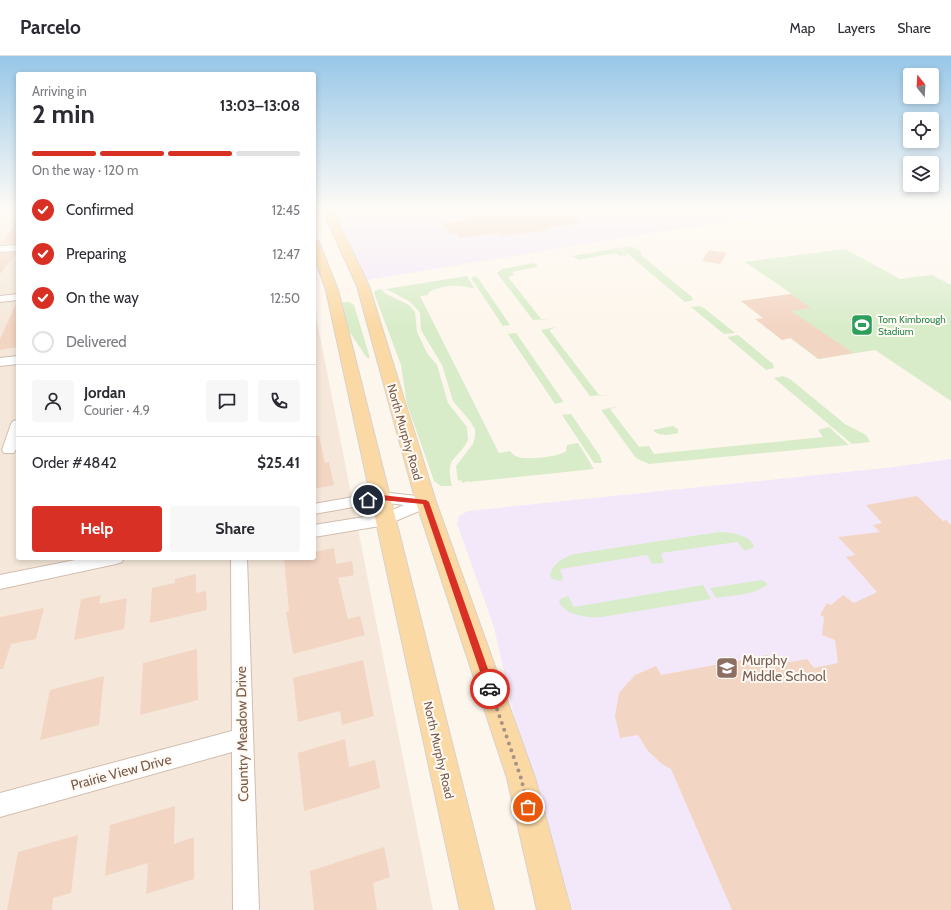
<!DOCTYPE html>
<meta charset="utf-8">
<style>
body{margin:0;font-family:Cabin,sans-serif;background:#f7f7f7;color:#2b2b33;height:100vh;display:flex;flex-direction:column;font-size:15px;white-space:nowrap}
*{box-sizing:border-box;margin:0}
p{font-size:13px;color:#7c7c81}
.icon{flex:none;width:22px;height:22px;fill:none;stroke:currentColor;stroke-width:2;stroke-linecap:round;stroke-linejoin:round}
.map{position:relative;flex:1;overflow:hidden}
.panel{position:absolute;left:16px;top:16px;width:300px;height:488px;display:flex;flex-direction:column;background:#fff;border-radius:4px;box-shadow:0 2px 6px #0003}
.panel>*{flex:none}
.needle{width:26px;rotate:342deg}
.tools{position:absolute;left:903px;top:12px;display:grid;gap:8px}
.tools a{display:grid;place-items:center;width:36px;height:36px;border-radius:4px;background:#fff;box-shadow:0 2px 6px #0003;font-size:20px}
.pin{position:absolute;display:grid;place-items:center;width:34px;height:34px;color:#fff;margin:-17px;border:2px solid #fff;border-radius:50%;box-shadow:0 1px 4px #0007}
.courier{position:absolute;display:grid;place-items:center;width:40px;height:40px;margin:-20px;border:3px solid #d93025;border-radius:50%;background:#fff;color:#222;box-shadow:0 1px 5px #0007}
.summary em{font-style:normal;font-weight:700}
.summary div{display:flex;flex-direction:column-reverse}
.summary{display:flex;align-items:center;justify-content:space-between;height:68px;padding:0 16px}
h1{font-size:26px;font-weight:700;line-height:30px}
.bar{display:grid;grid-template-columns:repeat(4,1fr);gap:6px 4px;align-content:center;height:48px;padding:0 16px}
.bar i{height:5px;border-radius:3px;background:#e1e1e2}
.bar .active{background:#d93025}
.bar p{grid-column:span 4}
.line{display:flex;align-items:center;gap:10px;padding:0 16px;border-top:1px solid #e1e1e2}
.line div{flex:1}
.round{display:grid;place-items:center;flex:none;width:42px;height:42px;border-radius:4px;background:#f7f7f7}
ol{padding:0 16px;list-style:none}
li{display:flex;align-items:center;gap:12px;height:44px}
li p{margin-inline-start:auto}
li .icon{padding:4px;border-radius:50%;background:#d93025;color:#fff;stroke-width:4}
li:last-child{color:#7c7c81}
li i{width:22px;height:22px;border:2px solid #e1e1e2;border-radius:50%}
.action{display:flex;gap:8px;margin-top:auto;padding:8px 16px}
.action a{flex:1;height:46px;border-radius:4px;background:#d93025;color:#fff;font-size:16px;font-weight:700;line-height:46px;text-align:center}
.action a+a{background:#f7f7f7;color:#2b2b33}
header{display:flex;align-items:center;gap:24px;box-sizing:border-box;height:56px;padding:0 20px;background:#fff;border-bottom:1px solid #e1e1e2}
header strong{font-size:19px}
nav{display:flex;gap:22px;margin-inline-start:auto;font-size:14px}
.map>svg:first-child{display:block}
.residential{fill:#f5e8da}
.education{fill:#f3e8fa}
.green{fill:#d8ecc9}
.building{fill:#f3d5c3}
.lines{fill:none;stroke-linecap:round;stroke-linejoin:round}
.minor-casing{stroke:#d1beb0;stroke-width:2}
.major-casing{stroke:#dad1cd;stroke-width:2}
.minor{fill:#fff;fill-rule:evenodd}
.major{fill:#fbd9a5;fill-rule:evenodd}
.route{fill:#d93025}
.done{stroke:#a89285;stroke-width:4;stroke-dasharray:0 7.2}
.labels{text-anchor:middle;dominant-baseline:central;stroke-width:4;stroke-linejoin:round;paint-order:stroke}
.far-leisure-label{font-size:10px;fill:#27864d;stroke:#fffaf3;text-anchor:start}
.street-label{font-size:12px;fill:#7a5c4d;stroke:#fffaf3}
.near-education-label{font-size:14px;fill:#785e54;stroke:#fffaf3;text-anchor:start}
.near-street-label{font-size:14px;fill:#7a5c4d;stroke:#fffaf3}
</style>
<header>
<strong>Parcelo</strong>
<nav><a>Map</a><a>Layers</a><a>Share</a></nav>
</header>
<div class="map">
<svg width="951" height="854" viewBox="0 0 951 854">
<rect width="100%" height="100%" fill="#fdf6ec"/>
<path class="residential" d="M0,153h18v349h296v-252l119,604h-433z"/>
<path class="education" d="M332,153h479l-173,26 -270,45 -7,-2z
M951,403v451h-378l-61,-202 -18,-81 -37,-103 2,-8 9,-5 426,-44z"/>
<path class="green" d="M628,190l11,3 3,7 50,41 1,3 -8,2 -64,-54z
M619,192l9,7 -8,1 -5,-3 -36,7 -7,-4z
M845,193l55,30 32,-4 19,10v116l-76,-51 -57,9 -77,-58 51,-7 -47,-32z
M534,207l4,3 -2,1 -24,5 3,3 -7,2 33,42h9l-17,1 -36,-47 5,-4z
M467,220l7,12c-6,0 -9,-2 -16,-2 -8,-1 -22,2 -29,6l-1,3 -8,1 79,157 11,-2c2,2 4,5 8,6 8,3 42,0 48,-6l1,-6 11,-2 16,26 -125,13 -1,-1 -6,2 -1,-3 -3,1 -2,-15 17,-22 2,-7v-8l-5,-8 -17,-20 -11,-36 -21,-35 -1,-17 -2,-3 -9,-9 -23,-12z
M475,220l3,2 32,47 -7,1 -32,-48z
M381,233l5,5 23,11 6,7 2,20 10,21 10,12 11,38 19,24 1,13c-12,23 -23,15 -16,46h-11l-7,-5 -27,-77 -6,-39 -27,-72 1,-2z
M343,246h6l5,3 16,53h-3l-18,-27 -7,-26z
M699,250l5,2 31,25 -11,1 -33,-27z
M556,271l-7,3 50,65h11l-20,1 -49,-66z
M516,277l47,68v1l-8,2 -47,-70z
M738,279l35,29 1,4 -8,2 -39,-33z
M783,320l7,3 55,45 21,11 4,7 -18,2 -78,-66z
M619,350l-9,3 29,38 10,-1 5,8 169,-17 -5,-7 11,-3 20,18 -200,19 -13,-6 -35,-48z
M571,358l29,42 2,7h-8l-32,-48z
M673,370l5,3v4c-8,2 -19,4 -25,-3z
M719,476c10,0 33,3 35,15l-9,4 -8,-9 -76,11 3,10 -12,1 -5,-9 -87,14 3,9 -2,3 -9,-2 -2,-4c3,-12 13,-17 24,-21z
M762,524l6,4c-13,12 -35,11 -52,14l-6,-10z
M703,529l8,14 -109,18c-13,1 -38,-1 -43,-16l3,-3 6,-2 6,11z"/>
<path class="building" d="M446,153h119l17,14 -37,5 3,2 -46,6 -3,-3 -39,5 -4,-5 -6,1 -8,-11 30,-3z
M18,162v26h-16z
M709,194l18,3 -7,11 -18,-3z
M0,197h17l-17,21z
M791,238l20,14 -20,3 62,42 -34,6 -28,-21 -9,2 -27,-21 8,-1 -22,-17z
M17,246l1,45 -18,3v-11z
M314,380h5l6,27 4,-1 5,23 -20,4z
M917,440l26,25 3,-1 5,5v385h-219l-61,-141 -9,-5 -14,-13 -10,-16 -18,3 -5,-22 4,-23 16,-18 21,-9 5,9 107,-20 6,10 33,-6 7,9 24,-5 -3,-23 -13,-5 2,-18 -4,-2 7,-12 4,2 12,-10 11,8 23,-11 -31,-35 9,-2 -17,-18 42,-5 -7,-7 9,-2 -16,-18z
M334,492l2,16 16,-3 2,14 -16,3 10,41 12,-3 5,19 -72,19 -7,-42 3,-1 -5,-53h30v-6z
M196,518v19l10,-2 1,19 -57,13 2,-35 23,-5v-4z
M101,539l-2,9 28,-6 -3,31 -50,11 7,-41z
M44,552l-8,31 -25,5 -8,25h-3v-52z
M197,593l1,51 -58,15 3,-52z
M363,604l11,56 -32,9 -2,-14 -42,11 -5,-44z
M104,620l-5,49 -59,15 10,-50z
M345,683l4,28 26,-7 5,28 -76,23 -6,-58z
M175,750l-1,38 20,-7v42l-48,15 2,-31 -43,13 5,-51z
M78,779l-7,58 -18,5 -1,12h-45l11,-58z
M384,791l6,30 -17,6 4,27h-63l-4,-39z"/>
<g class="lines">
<g class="minor-casing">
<path id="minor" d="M18,153v3l-18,2v-4z
M18,189v6l-18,1v-6z
M18,238v6l-18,2v-6z
M18,300v8l-18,2v-8z
M18,364c0,11 2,24 -4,33h-10l-2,-3 9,-26 2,-3z
M381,436l45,5 5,1 3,4 -3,4 -45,19 -72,12v-12l69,-11 21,-9 -23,-3 -67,12v-10z
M85,502h39l-2,4 -6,2 -116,25v-14z
M231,502h16l12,352h-26l-1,-158 -232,65v-24l232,-62z"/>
</g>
<g class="major-casing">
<path id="major" d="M322,153h10l37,77 67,216 99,276 36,132h-34l-30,-132 -91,-276 -59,-216z
M314,183l5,3 19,48 156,620h-34l-134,-620 -12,-33z"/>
</g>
<use href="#minor" class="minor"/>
<use href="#major" class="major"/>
</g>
<linearGradient id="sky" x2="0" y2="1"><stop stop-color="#97c7e8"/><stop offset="0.56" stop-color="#fefbf6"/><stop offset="1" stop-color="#fefbf6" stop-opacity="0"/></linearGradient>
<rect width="951" height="272" fill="url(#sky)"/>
<path class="route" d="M381,439l45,5 3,2 66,187 -2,2 -3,1 -4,-3 -63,-185 -42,-4 -13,2 -3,-2z"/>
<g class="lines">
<path class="done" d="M490,633l31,89 7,29"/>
</g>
<defs>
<g id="stadium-square" transform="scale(1.15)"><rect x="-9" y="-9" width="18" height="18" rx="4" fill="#2e9e5b" stroke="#fffaf3"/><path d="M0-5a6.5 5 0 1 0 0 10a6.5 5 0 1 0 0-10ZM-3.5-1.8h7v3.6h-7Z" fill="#fff"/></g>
<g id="school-square" transform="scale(1.15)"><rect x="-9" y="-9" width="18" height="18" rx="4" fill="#8d6e63" stroke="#fffaf3"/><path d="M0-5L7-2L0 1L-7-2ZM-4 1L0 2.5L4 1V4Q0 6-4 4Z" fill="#fff"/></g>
</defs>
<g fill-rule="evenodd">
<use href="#stadium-square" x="862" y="269"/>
<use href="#school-square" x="727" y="612"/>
</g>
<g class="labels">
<g class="far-leisure-label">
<text x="878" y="263">Tom Kimbrough<tspan x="878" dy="12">Stadium</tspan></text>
</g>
<g class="street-label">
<text transform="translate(405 376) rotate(74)">North Murphy Road</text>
<text transform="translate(439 694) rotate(77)">North Murphy Road</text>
</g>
<g class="near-education-label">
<text x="742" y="604">Murphy<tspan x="742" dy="16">Middle School</tspan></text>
</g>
<g class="near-street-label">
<text transform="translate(242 678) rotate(-91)">Country Meadow Drive</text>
<text transform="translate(121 716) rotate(-15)">Prairie View Drive</text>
</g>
</g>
</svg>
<div class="tools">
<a><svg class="needle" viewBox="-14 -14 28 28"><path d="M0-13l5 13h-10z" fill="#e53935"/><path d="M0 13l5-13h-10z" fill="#7c7c81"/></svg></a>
<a><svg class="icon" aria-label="locate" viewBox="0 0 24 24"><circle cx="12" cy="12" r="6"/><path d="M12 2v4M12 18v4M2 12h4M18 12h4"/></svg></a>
<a><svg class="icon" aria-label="layers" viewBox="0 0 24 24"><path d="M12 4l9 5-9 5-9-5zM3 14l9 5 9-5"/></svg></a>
</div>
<div class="pin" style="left:528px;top:751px;background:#ea580c"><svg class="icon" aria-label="bag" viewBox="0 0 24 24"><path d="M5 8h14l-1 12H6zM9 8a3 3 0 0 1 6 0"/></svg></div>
<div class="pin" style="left:368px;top:444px;background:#1f2937"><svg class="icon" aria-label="home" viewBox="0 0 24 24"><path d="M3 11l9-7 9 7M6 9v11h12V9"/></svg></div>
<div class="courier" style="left:490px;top:633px"><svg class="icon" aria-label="car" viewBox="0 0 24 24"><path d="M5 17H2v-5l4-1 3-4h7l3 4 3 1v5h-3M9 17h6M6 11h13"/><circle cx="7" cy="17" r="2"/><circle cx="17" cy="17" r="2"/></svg></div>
<section class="panel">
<div class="summary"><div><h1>2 min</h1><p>Arriving in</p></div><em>13:03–13:08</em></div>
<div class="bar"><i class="active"></i><i class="active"></i><i class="active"></i><i></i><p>On the way · 120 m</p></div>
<ol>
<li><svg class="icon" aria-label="check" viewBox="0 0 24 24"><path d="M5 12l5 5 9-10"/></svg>Confirmed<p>12:45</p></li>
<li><svg class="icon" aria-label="check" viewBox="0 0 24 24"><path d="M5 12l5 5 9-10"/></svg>Preparing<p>12:47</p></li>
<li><svg class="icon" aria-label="check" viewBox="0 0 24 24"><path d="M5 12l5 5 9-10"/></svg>On the way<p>12:50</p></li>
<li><i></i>Delivered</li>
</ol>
<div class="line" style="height:72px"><a class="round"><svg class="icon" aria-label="person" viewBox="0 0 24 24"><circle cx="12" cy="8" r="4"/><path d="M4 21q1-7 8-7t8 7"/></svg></a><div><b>Jordan</b><p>Courier · 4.9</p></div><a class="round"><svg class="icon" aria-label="chat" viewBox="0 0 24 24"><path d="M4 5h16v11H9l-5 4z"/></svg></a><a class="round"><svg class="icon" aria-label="phone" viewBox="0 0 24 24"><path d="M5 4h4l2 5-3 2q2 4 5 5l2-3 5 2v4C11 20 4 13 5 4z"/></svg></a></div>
<div class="line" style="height:52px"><div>Order #4842</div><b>$25.41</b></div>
<div class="action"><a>Help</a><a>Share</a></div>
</section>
</div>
